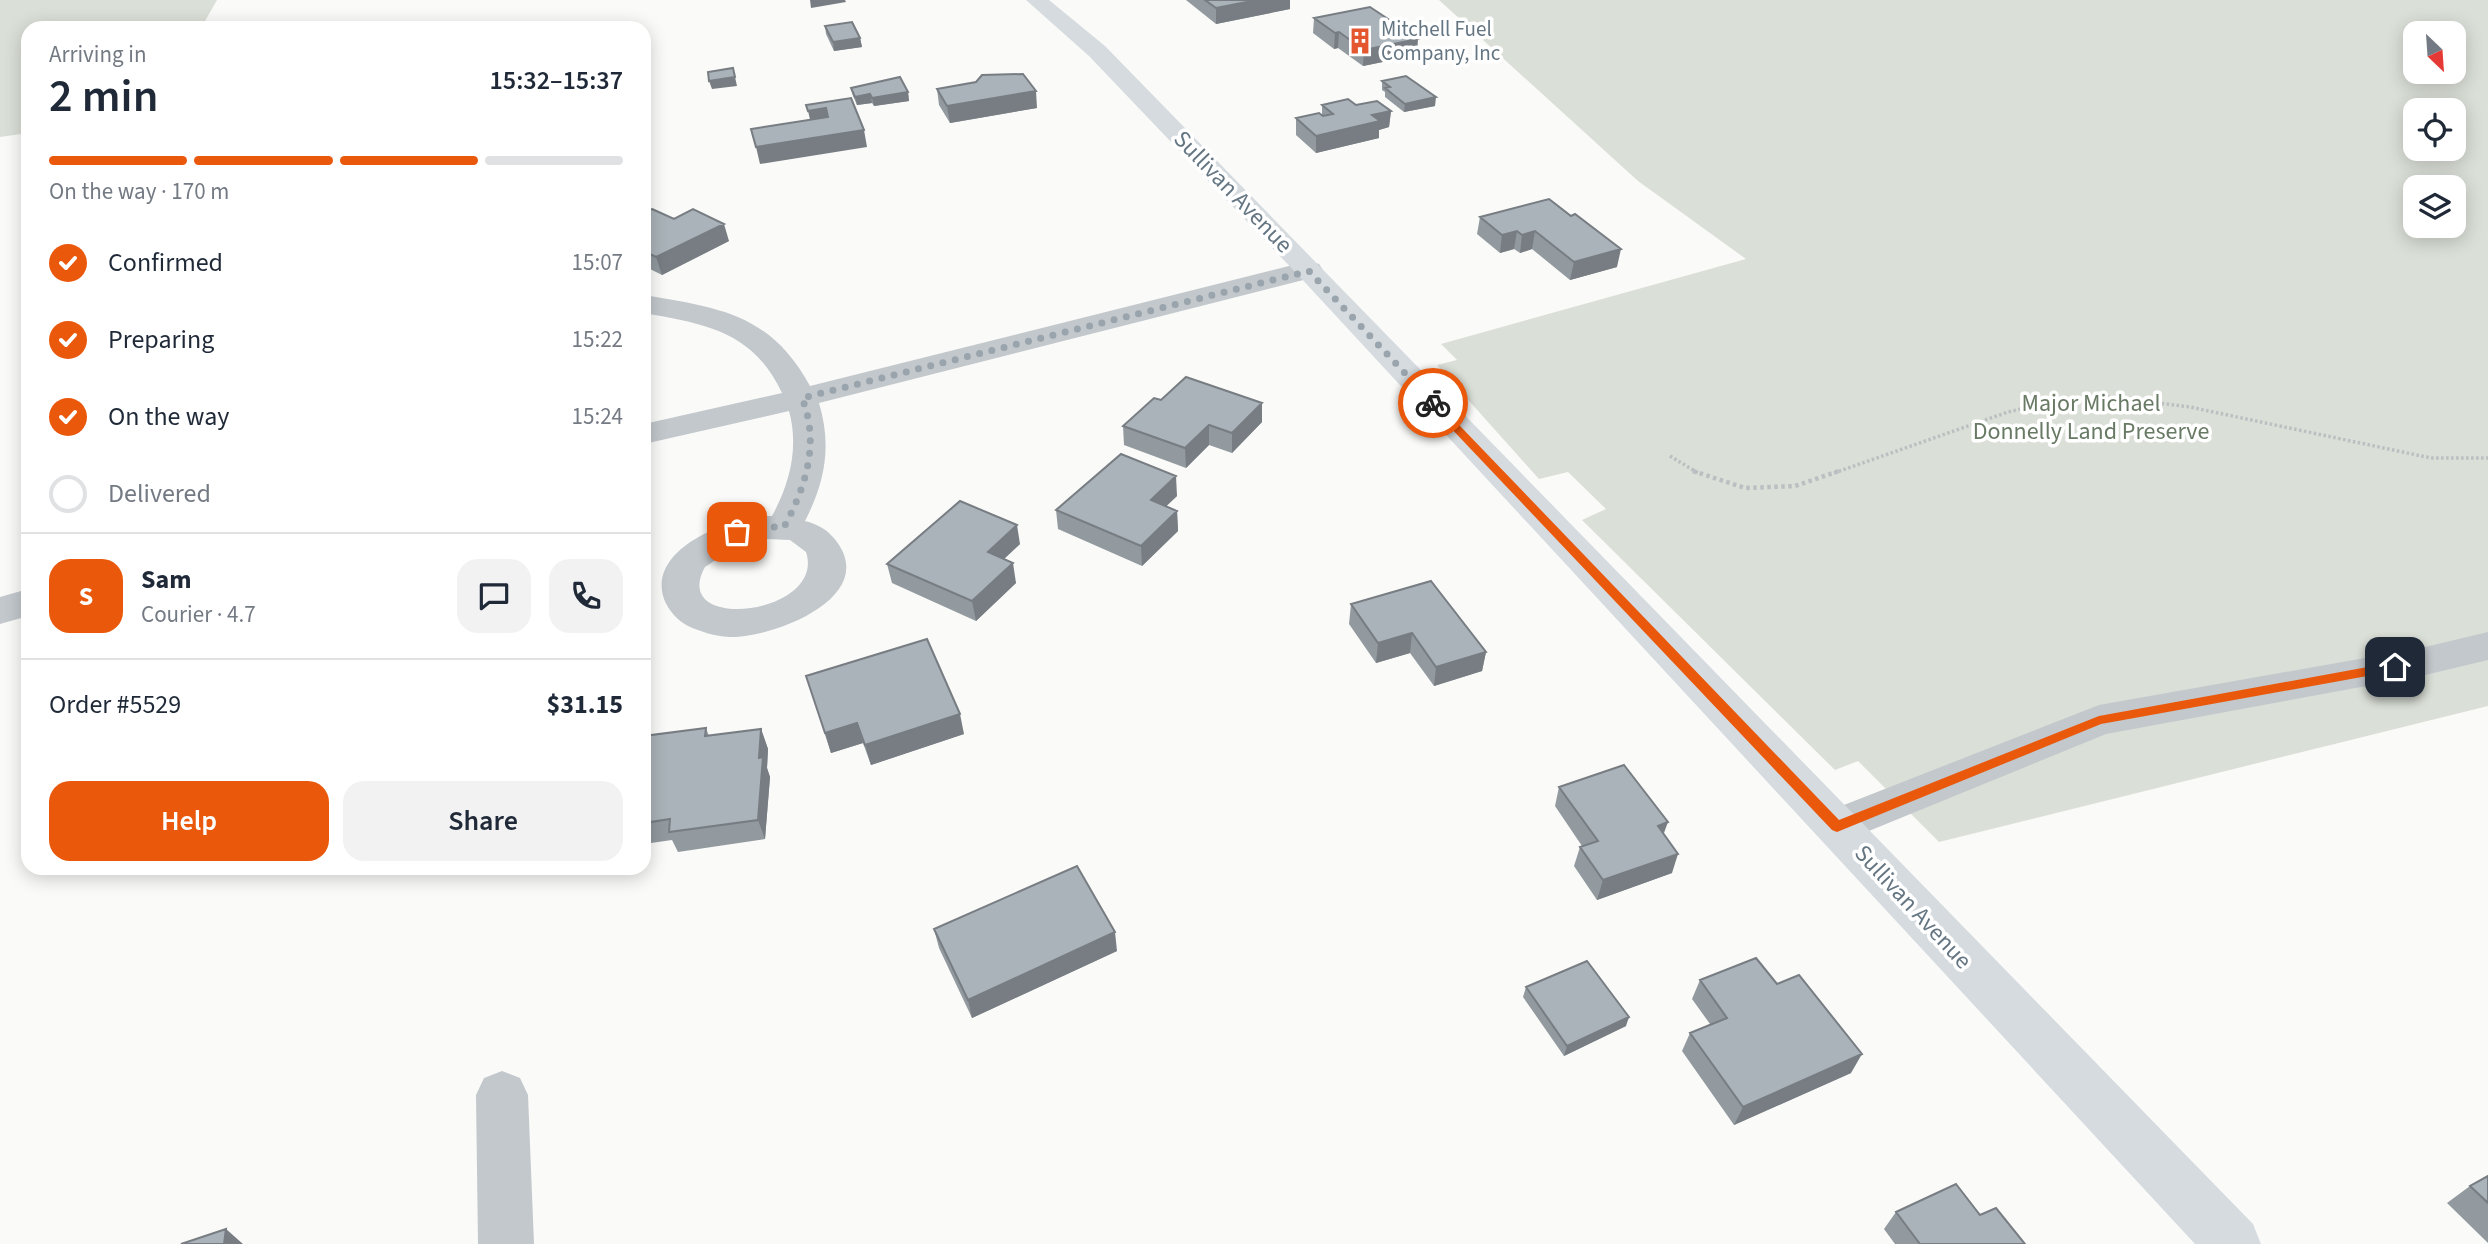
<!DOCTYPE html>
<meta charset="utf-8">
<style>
body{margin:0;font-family:"Source Sans 3",sans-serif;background:#f2f2f3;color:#1f2937;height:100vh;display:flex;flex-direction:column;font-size:26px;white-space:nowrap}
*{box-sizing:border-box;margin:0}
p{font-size:23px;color:#747a83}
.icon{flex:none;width:38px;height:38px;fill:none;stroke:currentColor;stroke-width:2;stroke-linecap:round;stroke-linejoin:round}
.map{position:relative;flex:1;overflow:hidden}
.drawer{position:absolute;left:21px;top:21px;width:630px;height:854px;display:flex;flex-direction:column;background:#fff;border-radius:21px;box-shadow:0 4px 18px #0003}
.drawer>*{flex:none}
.needle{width:46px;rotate:155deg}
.fabs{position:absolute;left:2403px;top:21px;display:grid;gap:14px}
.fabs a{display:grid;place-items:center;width:63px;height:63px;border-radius:14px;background:#fff;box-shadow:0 4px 18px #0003;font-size:35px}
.pin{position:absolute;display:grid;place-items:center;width:60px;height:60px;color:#fff;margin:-30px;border-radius:14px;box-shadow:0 4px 10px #0006}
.courier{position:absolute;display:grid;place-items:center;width:70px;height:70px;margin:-35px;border:5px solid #ea580c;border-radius:50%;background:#fff;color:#222;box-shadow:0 2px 9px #0007}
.head em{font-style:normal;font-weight:600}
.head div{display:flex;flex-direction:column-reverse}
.head{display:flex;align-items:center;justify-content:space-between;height:119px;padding:0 28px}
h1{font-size:46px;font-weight:600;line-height:52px}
.bar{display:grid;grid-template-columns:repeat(4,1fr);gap:10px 7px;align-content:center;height:84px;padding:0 28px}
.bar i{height:9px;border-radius:5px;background:#e0e1e3}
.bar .selected{background:#ea580c}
.bar p{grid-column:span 4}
.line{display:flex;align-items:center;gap:18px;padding:0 28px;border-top:2px solid #e0e1e3}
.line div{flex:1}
.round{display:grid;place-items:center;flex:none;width:74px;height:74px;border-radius:21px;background:#f2f2f3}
ol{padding:0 28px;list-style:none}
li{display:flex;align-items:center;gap:21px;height:77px}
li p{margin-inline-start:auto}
li .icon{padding:7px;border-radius:50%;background:#ea580c;color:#fff;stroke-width:4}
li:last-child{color:#747a83}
li i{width:38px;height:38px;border:4px solid #e0e1e3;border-radius:50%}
.primary-button{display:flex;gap:14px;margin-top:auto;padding:14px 28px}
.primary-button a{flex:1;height:80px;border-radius:21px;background:#ea580c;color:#fff;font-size:28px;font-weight:600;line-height:80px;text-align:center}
.primary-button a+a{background:#f2f2f3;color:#1f2937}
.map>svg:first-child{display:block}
.green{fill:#dadfd7;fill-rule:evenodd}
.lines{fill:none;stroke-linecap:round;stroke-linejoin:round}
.path-far1{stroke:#bbbfc2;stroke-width:3.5;stroke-dasharray:2.5 2.5;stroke-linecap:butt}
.path{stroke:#bbbfc2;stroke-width:4.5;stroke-dasharray:3.5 3.5;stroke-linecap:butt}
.minor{fill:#c3c8cc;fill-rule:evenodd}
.major{fill:#d6dbdf;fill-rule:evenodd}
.wall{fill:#929a9f}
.shaded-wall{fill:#777d82}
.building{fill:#aab3b9;stroke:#777d82;stroke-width:2}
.route{fill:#ea580c}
.done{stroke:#99a4ac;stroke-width:7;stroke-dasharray:0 12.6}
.labels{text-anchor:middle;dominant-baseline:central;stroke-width:7;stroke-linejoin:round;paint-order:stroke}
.far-poi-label{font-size:21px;fill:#657683;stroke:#fff;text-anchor:start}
.street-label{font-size:24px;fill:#657683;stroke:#fff}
.park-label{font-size:24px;fill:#687a64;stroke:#fff}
</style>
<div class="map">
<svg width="2488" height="1244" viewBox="0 0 2488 1244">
<rect width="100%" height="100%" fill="#fafaf8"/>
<path class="green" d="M0,0h217l-16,28h-173v105l-28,4z
M1439,0h1049v706l-549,136 -81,-81 -23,9 -253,-250 24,-11 -38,-37 -29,7 -102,-114 20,-5 -16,-16 305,-85 -108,-78zM2415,33h39v39h-39zM2415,110h39v39h-39zM2415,187h39v39h-39z"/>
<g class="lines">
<path class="path-far1" d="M1670,456l28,17
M1834,473l174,-61 43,-10 51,-6 88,11 241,51h57"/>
<path class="path" d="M1693,471l52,17 50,-2 44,-15"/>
<path class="minor" d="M1309,261l10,3 4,6 -4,6 -500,127c13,43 6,79 -14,118 15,4 25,10 34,24 36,55 -70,94 -110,92 -14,-1 -28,-5 -41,-11 -10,-5 -20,-16 -24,-27 -18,-52 71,-84 108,-83 18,-33 27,-69 17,-105l-145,33v-20l138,-31c-29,-62 -77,-69 -138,-80v-18c75,13 126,18 166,91zM766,539l24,1 16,12c21,63 -138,82 -101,15l32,-21z
M28,589v27l-28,8v-27z
M2488,632v28l-67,16 -315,58 -269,110 -16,-6 -6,-12 6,-12 278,-109 322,-57z
M502,1071l18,7 8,17 6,149h-56l-2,-149 8,-17z"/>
<path class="major" d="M1026,0h23l56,46 1148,1178 8,20h-66l-896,-968 -210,-220z"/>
</g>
<path class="wall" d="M1186,0h104v9l-74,15z
M1314,18l103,37 -54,11 -25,-18 -4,1 -21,-16z
M825,26l35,12 2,9 -28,4 -8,-17z
M1382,81l53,25 -31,6 -19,-15v-5l-3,-2z
M851,88l57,4 1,9 -35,5 -2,-3 -15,2 -4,-9z
M937,89l100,19 -87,15 -11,-18z
M1322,105h34l35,6 -2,16 -10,3v8l-63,15 -20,-18v-17l26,-3z
M1549,199l68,68 -47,13 -38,-31 -12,4 -6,-4 -14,4 -23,-19 3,-17z
M644,213l85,28 -67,34 -18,-9z
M1161,400l101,22 -30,31 -23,-8 -23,23 -62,-23 -1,-19z
M1177,496l-11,10 11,5 1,20 -36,35 -84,-37 -2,-19z
M1020,544l-16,15 12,24 -40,38 -84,-38 -5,-19z
M1351,604l135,48 -4,19 -48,15 -24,-33 -34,10 -27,-39z
M806,676l158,58 -93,31 -8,-22 -32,10z
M706,728l3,8 52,-7 7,20 -1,19 3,9 -5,62 -87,13 -6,-12 -28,4v-108z
M1559,787l105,47 8,39 -75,27 -23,-34 6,-19 2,-1 -27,-40z
M934,929l183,22 -145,67 -33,-70z
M1700,980l151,93 -117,52 -52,-74 8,-18 20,-9 -18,-25z
M1526,987l100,39 -62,30 -41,-59z
M2488,1176v67l-41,-40 23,-17z
M1896,1212l84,3 45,29h-130l-11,-15z"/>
<path class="shaded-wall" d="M810,0h35l1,2 -35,6z
M1257,0h33v9l-74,15v-16z
M1339,32l-1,16 -4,1 1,-16z
M860,38l2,9 -28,4 -1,-9z
M1418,39l-1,16 -54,11 1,-16z
M733,68l4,18 -25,3 -3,-8z
M1036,91l1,17 -87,15 -3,-17z
M908,92l1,9 -35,5 -2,-8z
M870,94l2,9 -15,2 -2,-8z
M1436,97l-1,9 -31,6 1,-8z
M826,108l3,17 -17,3 -4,-17z
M1391,111l-2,16 -10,3v8l-63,15v-17l56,-21z
M864,130l3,17 -107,17 -4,-17z
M644,179l6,17 -6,2z
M724,224l5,17 -67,34 -6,-18z
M1517,231l-3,18 -14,4 2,-18z
M1535,231l-3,18 -12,4 2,-18z
M1621,249l-4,18 -47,13 4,-18z
M1262,403v19l-30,31v-20z
M1209,425v20l-23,23 -1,-20z
M1176,476l1,20 -25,24 -1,-20z
M1177,511l1,20 -36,35 -1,-20z
M1017,525l3,19 -29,27 -3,-19z
M1013,563l3,20 -40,38 -4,-20z
M1412,633l-2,20 -34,10 2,-20z
M1486,652l-4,19 -48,15 2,-19z
M960,714l4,20 -93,31 -6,-20z
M857,723l6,20 -32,10 -6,-20z
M761,729l7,20 -1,19 3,9 -5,62 -7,-19 1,-62z
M1668,822l-7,19 -3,-15z
M1678,854l-6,19 -75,27 6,-20z
M1115,932l2,19 -145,67 -4,-18z
M1629,1017l-3,9 -62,30 3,-10z
M1862,1054l-11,19 -117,52 9,-18z
M226,1229l17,15h-19z"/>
<path class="building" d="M1205,0h52l-41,8z
M1370,7l48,32 -54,11 -25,-18 -4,1 -21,-15z
M852,22l8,16 -27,4 -8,-16z
M733,68l2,9 -26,4 -1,-9z
M1023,74l13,17 -89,15 -10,-17 39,-7 6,-7z
M1406,76l30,21 -31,7 -20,-16 5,-1 -8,-6z
M900,77l8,15 -36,6 -2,-4 -15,3 -4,-9z
M851,98l13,32 -108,17 -5,-18 77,-12 -2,-9 -18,3 -2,-6z
M1348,99l8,6 21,-4 14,10 -19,4 8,6 -64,15 -20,-18 23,-5 4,3 10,-2 -11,-9z
M1549,199l22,17 4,-2 46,35 -47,13 -39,-31 -13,4 -5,-4 -15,4 -22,-18z
M652,209l22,10 19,-10 31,15 -68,33 -12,-6v-38z
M1186,377l76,26 -30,30 -23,-8 -24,23 -62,-22 31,-28 7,2z
M1121,454l55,22 -25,24 26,11 -36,35 -85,-36z
M960,501l57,24 -29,27 25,11 -41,38 -85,-37z
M1431,581l55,71 -50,15 -24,-34 -34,10 -27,-39z
M927,639l33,75 -95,31 -8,-22 -32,10 -19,-57z
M706,728l-1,8 56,-7 -2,29 4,-1 -5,63 -89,12 1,-13 -26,4v-87z
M1624,765l44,57 -10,4 20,28 -75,26 -23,-33 18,-6 -39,-54z
M1077,866l38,66 -147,68 -34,-71z
M1756,958l21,26 22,-9 63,79 -119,53 -53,-74 37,-15 -27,-38z
M1587,961l42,56 -62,29 -41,-59z
M2488,1176v27l-18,-17z
M1956,1184l24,31 16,-7 29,36h-105l-24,-32z
M226,1229l-2,15h-43z"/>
<path class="route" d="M1429,401h7l403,419 260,-104 296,-54 6,5 -6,4 -294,53 -264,108 -5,-2 -403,-425z"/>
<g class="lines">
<path class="done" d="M737,532l24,-5h23c22,-41 36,-84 18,-129l507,-127 124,132"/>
</g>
<defs>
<g id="building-bare" transform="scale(2.1)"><path d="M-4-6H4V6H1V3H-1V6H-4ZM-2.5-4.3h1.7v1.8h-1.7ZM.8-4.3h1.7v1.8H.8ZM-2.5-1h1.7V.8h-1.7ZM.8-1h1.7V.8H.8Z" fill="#e4572e" stroke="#fff" stroke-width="2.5" paint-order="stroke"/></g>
</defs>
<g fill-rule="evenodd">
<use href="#building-bare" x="1360" y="41"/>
</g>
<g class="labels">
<g class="far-poi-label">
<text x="1381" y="29">Mitchell Fuel<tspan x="1381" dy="24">Company, Inc</tspan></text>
</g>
<g class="street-label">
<text transform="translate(1233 192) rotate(46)">Sullivan Avenue</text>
<text transform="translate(1913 907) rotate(47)">Sullivan Avenue</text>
</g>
<g class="park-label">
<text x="2091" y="403">Major Michael<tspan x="2091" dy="28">Donnelly Land Preserve</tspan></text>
</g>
</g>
</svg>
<div class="fabs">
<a><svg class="needle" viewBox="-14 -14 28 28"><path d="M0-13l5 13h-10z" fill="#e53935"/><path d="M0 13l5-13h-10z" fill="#747a83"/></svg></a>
<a><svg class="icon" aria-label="locate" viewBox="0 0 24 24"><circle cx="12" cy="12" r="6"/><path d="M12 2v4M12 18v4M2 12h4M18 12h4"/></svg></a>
<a><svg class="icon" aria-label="layers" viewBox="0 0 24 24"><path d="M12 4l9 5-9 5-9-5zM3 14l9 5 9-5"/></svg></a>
</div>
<div class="pin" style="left:737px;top:532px;background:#ea580c"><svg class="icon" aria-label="bag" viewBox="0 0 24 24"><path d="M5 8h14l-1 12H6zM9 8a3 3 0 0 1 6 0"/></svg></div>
<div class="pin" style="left:2395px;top:667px;background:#1f2937"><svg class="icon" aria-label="home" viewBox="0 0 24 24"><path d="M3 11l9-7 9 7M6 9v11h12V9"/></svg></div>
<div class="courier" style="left:1433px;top:403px"><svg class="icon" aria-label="bike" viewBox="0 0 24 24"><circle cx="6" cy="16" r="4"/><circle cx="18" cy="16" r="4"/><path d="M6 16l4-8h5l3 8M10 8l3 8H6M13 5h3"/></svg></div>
<section class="drawer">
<div class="head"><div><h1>2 min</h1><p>Arriving in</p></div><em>15:32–15:37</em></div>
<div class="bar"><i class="selected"></i><i class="selected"></i><i class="selected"></i><i></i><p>On the way · 170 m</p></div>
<ol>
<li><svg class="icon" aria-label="check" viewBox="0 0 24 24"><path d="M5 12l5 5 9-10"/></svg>Confirmed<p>15:07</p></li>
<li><svg class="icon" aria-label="check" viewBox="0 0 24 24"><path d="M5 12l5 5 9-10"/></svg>Preparing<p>15:22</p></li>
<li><svg class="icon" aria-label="check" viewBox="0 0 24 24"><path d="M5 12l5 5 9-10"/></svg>On the way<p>15:24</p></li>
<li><i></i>Delivered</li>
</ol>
<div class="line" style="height:126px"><b class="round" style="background:#ea580c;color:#fff">S</b><div><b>Sam</b><p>Courier · 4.7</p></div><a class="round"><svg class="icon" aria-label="chat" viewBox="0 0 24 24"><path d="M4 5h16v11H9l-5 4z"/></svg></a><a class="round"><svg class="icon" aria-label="phone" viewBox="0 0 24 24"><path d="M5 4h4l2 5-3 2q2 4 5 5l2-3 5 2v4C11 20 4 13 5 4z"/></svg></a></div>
<div class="line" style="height:91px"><div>Order #5529</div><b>$31.15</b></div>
<div class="primary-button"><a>Help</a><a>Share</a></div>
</section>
</div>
